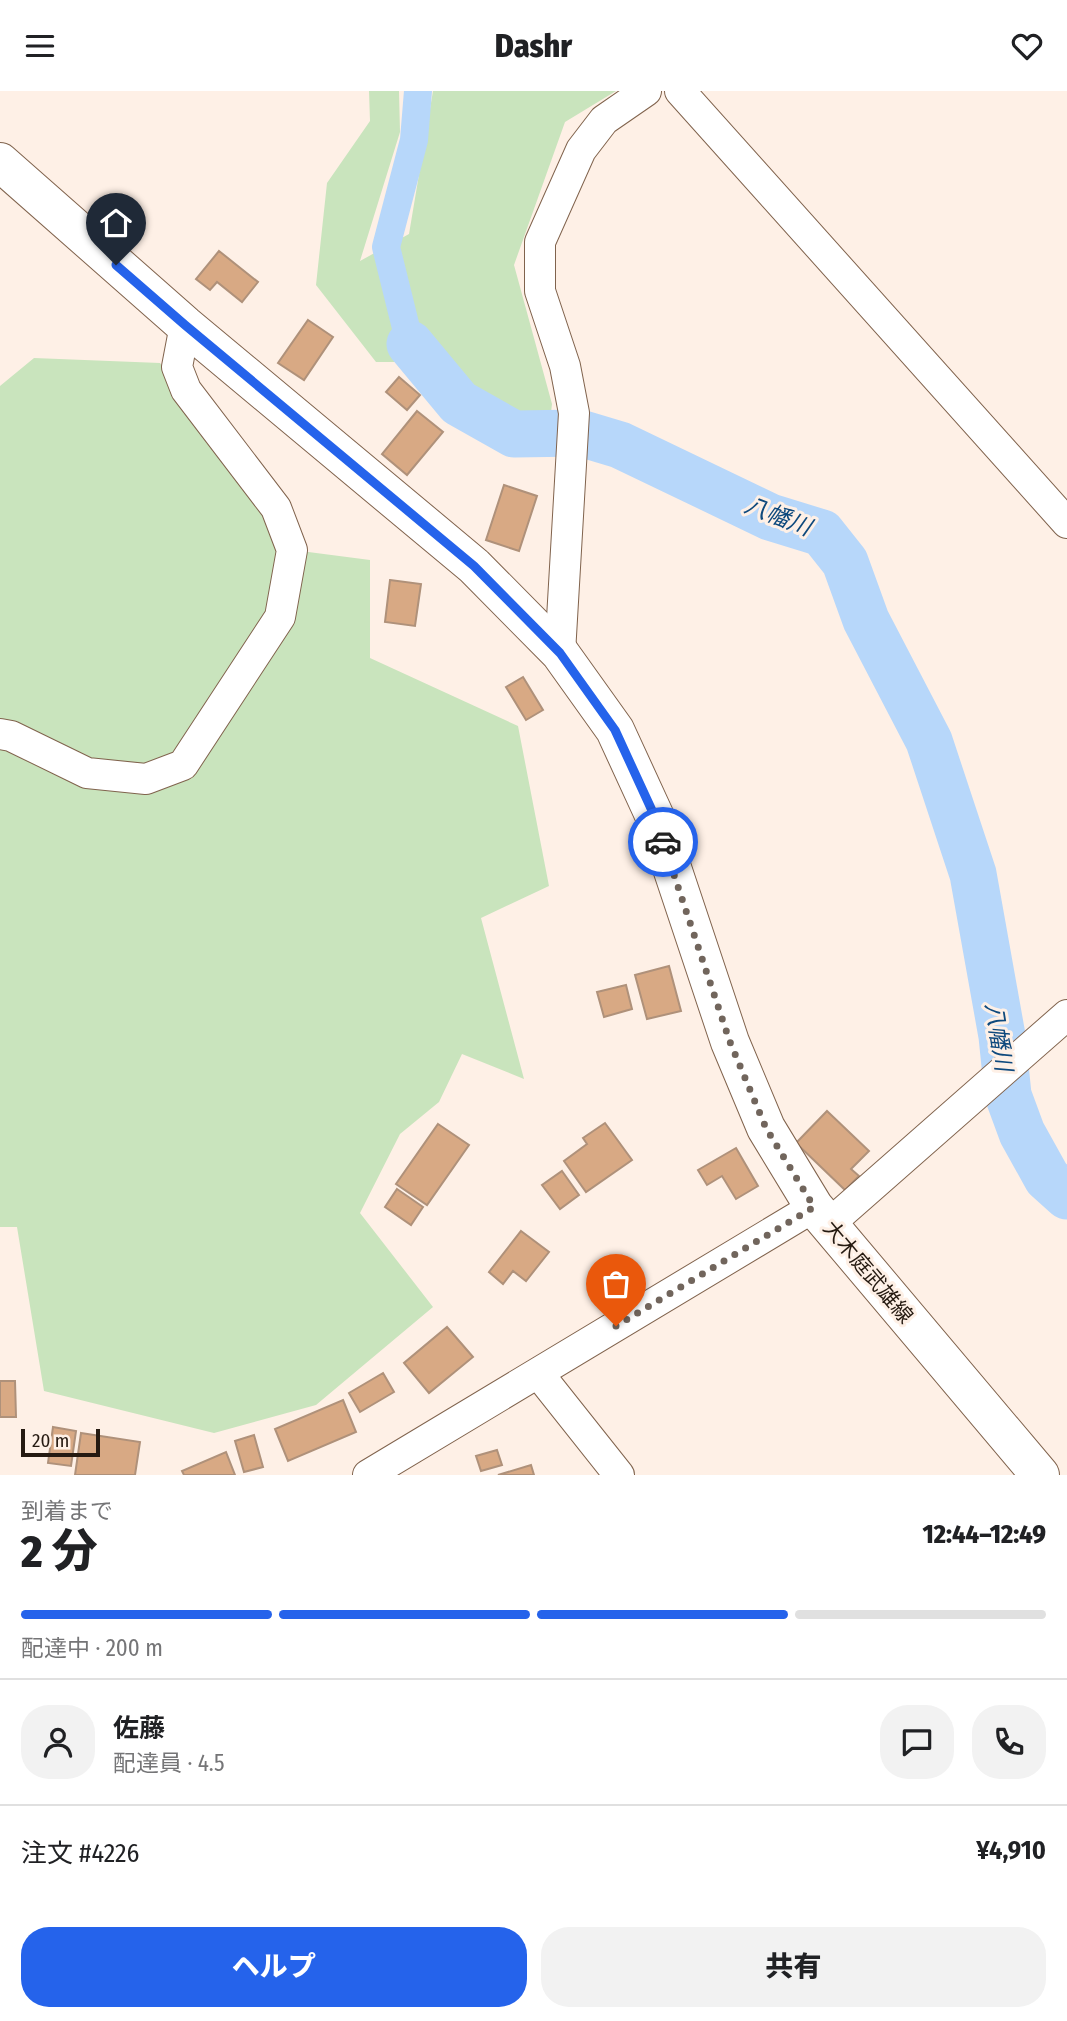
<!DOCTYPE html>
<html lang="ja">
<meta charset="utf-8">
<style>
body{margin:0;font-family:"Fira Sans Condensed","Noto Sans JP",sans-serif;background:#f2f2f2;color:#202124;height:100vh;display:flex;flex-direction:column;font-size:26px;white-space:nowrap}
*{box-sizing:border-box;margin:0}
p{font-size:23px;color:#757577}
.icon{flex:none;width:38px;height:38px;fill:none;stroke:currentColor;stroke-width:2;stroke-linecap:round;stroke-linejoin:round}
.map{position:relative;height:1384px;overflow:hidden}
.drawer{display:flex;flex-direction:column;background:#fff;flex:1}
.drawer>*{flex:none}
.scale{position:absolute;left:21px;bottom:18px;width:79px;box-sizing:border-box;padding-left:7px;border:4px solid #251a11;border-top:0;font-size:19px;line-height:24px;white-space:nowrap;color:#251a11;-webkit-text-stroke:5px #fef0e6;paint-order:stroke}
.pin{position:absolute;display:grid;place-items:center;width:60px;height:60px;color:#fff;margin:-72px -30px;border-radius:50% 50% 50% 0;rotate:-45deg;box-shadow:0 0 7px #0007}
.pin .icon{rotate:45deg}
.courier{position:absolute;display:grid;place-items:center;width:70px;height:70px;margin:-35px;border:5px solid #2563eb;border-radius:50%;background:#fff;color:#222;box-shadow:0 2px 9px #0007}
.summary em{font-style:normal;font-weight:800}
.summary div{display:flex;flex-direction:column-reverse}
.summary{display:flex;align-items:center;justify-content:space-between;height:119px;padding:0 21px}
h1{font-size:46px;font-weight:800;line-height:52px}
.bar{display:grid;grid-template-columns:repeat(4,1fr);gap:10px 7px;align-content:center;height:84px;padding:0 21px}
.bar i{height:9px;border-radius:5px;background:#e0e0e0}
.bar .selected{background:#2563eb}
.bar p{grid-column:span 4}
.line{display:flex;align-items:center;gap:18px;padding:0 21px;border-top:2px solid #e0e0e0}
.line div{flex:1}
.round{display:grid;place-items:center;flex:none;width:74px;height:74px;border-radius:28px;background:#f2f2f2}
.action{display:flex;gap:14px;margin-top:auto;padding:14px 21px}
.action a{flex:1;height:80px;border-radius:28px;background:#2563eb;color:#fff;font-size:28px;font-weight:800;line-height:80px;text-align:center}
.action a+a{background:#f2f2f2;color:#202124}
header{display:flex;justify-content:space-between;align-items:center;height:91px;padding:0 21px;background:#fff;font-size:32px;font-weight:800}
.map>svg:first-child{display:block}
.green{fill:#c9e4bd}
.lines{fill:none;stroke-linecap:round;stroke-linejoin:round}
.canal{stroke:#b7d7fa;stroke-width:28}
.river{stroke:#b7d7fa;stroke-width:47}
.building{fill:#d8a984;stroke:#af917a;stroke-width:2}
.minor-casing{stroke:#80634d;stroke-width:32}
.major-casing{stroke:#80634d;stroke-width:40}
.minor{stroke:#fff;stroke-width:30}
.major{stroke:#fff;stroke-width:38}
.done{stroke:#71655c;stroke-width:7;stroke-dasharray:0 12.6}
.route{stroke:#2563eb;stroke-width:9}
.labels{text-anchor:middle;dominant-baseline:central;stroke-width:6;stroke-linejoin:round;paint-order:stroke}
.street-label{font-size:21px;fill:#251a11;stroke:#fef0e6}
.water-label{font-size:23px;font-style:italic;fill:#0e497d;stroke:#fef0e6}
</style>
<header><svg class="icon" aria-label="menu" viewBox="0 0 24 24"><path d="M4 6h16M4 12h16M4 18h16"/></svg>Dashr<svg class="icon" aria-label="heart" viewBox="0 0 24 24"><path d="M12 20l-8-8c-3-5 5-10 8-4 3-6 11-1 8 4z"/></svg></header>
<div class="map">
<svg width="1067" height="1384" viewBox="0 0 1067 1384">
<rect width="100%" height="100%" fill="#fef0e6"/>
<path class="green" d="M369,0h30l1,41 -40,129 49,-27 24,-143h183l-51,31 -51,143 38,139 -6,51h-39l-101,-93h-30l-60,-77 11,-102 43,-62z
M34,267l126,5 133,187 77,10v98l148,68 31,160 -68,32 43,161 -62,-25 -23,48 -39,32 -40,79 73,94 -117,98 -102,28 -170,-42 -27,-164h-17v-841z"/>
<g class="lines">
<path class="canal" d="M410,253l-24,-97 28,-107 4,-49"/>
<path class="river" d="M410,253l49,59 55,31 66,-1 40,12 150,72 52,16 23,29 21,58 63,121 44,133 29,162 6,59 14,38 25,45 20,18"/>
</g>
<path class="building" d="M219,160l39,31 -16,20 -25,-20 -7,8 -14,-11z
M308,229l25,17 -29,43 -26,-17z
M399,286l21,18 -13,15 -21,-18z
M417,320l26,21 -36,43 -25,-21z
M504,394l33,11 -18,55 -33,-11z
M390,489l31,4 -6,42 -30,-4z
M523,586l20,33 -17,10 -20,-33z
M669,875l12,45 -34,8 -12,-44z
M626,894l6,24 -28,8 -7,-25z
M827,1020l42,40 -18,18 8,7 -14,14 -49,-47z
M605,1032l27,37 -46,32 -22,-31 23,-17 -4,-6z
M438,1033l31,21 -42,60 -31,-21z
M736,1057l22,38 -22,13 -14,-23 -15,9 -9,-15z
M562,1080l17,24 -19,14 -18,-24z
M397,1098l26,18 -12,18 -26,-18z
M521,1140l28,21 -23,29 -13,-10 -10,13 -14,-12z
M447,1236l26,30 -44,36 -25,-30z
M383,1282l11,19 -34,20 -11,-19z
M0,1290h15l1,36h-16z
M343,1309l13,32 -68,29 -13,-32z
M53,1336l23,4 -5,35 -23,-3z
M81,1342l59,9 -5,33h-60z
M254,1344l9,32 -19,5 -9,-31z
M497,1359l5,15 -21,6 -5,-15z
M226,1361l9,23h-51l-2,-4z
M531,1374l3,10h-36z"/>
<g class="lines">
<g class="minor-casing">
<path id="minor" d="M680,0l387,432
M560,562l14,-240 -9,-47 -25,-75v-49l41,-92 23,-30 42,-29
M0,643l11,2 76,37 59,6 37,-14 97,-148 12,-67 -16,-42 -90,-118 -9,-23 8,-42
M828,1134l239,-210
M538,1282l81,102
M368,1384l446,-268"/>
</g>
<g class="major-casing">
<path id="major" d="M0,71l185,163 289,241 86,87 55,77 40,87 75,225 36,86 48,79 226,268"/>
</g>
<use href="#minor" class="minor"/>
<use href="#major" class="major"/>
</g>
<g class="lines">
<path class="done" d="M616,1235l198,-119 -48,-79 -36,-86 -67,-200"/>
<path class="route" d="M116,174l69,60 289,241 86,87 55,77 40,87 8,25"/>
</g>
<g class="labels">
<g class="street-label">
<text transform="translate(868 1181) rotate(50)">大木庭武雄線</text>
</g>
<g class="water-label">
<text transform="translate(778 425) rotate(21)">八幡川</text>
<text transform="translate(999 946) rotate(81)">八幡川</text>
</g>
</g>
</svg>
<div class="scale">20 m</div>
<div class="pin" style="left:616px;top:1235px;background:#ea580c"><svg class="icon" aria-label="bag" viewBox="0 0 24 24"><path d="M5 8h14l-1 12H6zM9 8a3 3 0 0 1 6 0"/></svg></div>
<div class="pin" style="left:116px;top:174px;background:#1f2937"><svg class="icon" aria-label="home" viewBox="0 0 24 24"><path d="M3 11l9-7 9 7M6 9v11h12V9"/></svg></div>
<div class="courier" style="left:663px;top:751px"><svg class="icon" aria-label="car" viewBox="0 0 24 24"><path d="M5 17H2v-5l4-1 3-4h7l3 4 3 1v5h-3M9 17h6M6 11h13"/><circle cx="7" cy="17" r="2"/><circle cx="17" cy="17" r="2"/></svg></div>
</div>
<section class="drawer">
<div class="summary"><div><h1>2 分</h1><p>到着まで</p></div><em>12:44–12:49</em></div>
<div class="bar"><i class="selected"></i><i class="selected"></i><i class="selected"></i><i></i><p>配達中 · 200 m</p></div>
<div class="line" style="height:126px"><a class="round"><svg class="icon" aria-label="person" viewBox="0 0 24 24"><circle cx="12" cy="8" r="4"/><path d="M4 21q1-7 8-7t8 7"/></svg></a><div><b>佐藤</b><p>配達員 · 4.5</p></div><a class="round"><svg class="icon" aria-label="chat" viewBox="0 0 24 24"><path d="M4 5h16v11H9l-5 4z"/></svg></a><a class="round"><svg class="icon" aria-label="phone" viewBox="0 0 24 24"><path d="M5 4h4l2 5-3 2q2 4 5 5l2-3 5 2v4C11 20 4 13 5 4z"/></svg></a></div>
<div class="line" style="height:91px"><div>注文 #4226</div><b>¥4,910</b></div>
<div class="action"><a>ヘルプ</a><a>共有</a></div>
</section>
